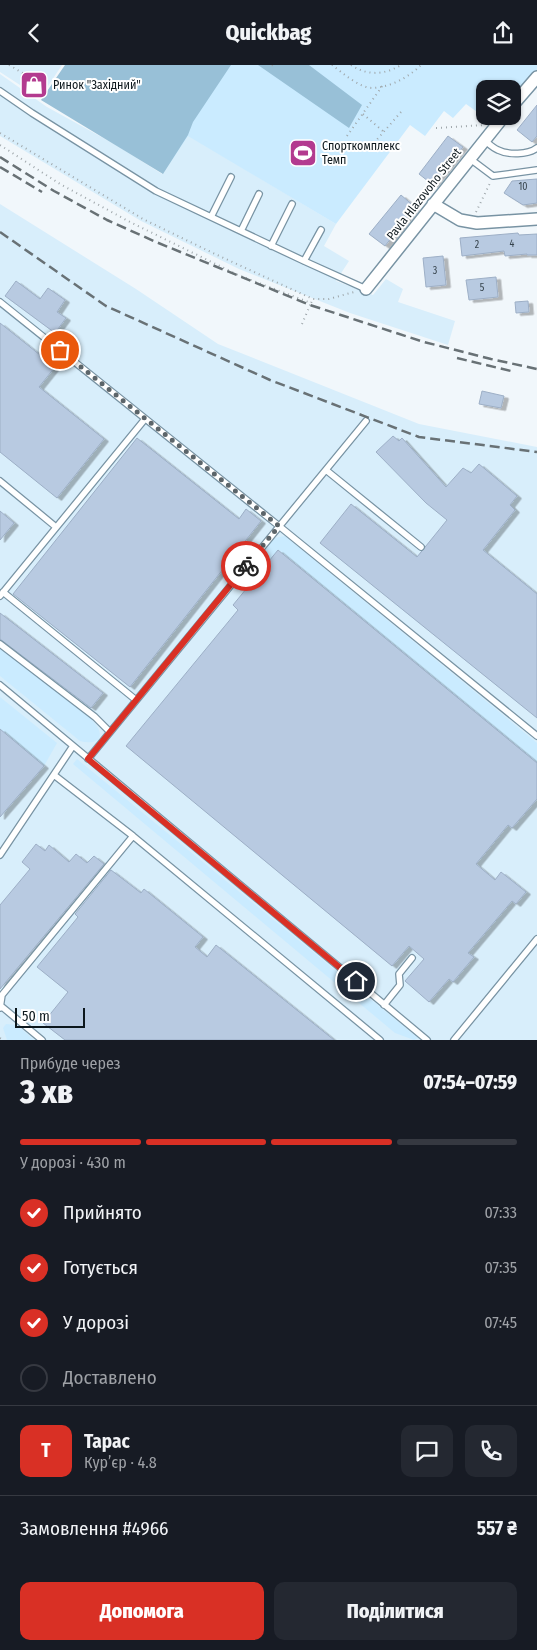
<!DOCTYPE html>
<html lang="uk">
<meta charset="utf-8">
<style>
body{margin:0;font-family:"Fira Sans Condensed",sans-serif;background:#242831;color:#f1f3f6;height:100vh;display:flex;flex-direction:column;font-size:19px;white-space:nowrap}
*{box-sizing:border-box;margin:0}
p{font-size:16px;color:#9ea1a6}
.icon{flex:none;width:28px;height:28px;fill:none;stroke:currentColor;stroke-width:2;stroke-linecap:round;stroke-linejoin:round}
.map{position:relative;height:975px;overflow:hidden}
.side{display:flex;flex-direction:column;background:#171b24;flex:1}
.side>*{flex:none}
.controls{position:absolute;left:476px;top:15px;display:grid;gap:10px}
.controls a{display:grid;place-items:center;width:45px;height:45px;border-radius:10px;background:#171b24;box-shadow:0 1px 4px #0004;font-size:25px}
.scale{position:absolute;left:15px;bottom:12px;width:70px;box-sizing:border-box;padding-left:5px;border:2px solid #0c171c;border-top:0;font-size:14px;line-height:18px;white-space:nowrap;color:#0c171c;-webkit-text-stroke:4px #fff;paint-order:stroke}
.pin{position:absolute;display:grid;place-items:center;width:42px;height:42px;color:#fff;margin:-21px;border:2px solid #fff;border-radius:50%;box-shadow:0 1px 5px #0007}
.courier{position:absolute;display:grid;place-items:center;width:50px;height:50px;margin:-25px;border:4px solid #d93025;border-radius:50%;background:#fff;color:#222;box-shadow:0 1px 6px #0007}
.overview em{font-style:normal;font-weight:800}
.overview div{display:flex;flex-direction:column-reverse}
.overview{display:flex;align-items:center;justify-content:space-between;height:85px;padding:0 20px}
h1{font-size:32px;font-weight:800;line-height:38px}
.bar{display:grid;grid-template-columns:repeat(4,1fr);gap:8px 5px;align-content:center;height:60px;padding:0 20px}
.bar i{height:6px;border-radius:4px;background:#363941}
.bar .on{background:#d93025}
.bar p{grid-column:span 4}
.line{display:flex;align-items:center;gap:12px;padding:0 20px;border-top:1px solid #363941}
.line div{flex:1}
.round{display:grid;place-items:center;flex:none;width:52px;height:52px;border-radius:10px;background:#242831}
ol{padding:0 20px;list-style:none}
li{display:flex;align-items:center;gap:15px;height:55px}
li p{margin-inline-start:auto}
li .icon{padding:5px;border-radius:50%;background:#d93025;color:#fff;stroke-width:4}
li:last-child{color:#9ea1a6}
li i{width:28px;height:28px;border:2px solid #363941;border-radius:50%}
.button{display:flex;gap:10px;margin-top:auto;padding:10px 20px}
.button a{flex:1;height:58px;border-radius:10px;background:#d93025;color:#fff;font-size:20px;font-weight:800;line-height:58px;text-align:center}
.button a+a{background:#242831;color:#f1f3f6}
header{display:flex;justify-content:space-between;align-items:center;height:65px;padding:0 20px;background:#171b24;font-size:22px;font-weight:800}
.map>svg:first-child{display:block}
.built{fill:#d8eefb}
.green{fill:#caebff}
.forest{fill:#98c0d7}
.building{fill:#b8cae1;stroke:#9dafc6;filter:url(#shadow)}
.lines{fill:none;stroke-linecap:round;stroke-linejoin:round}
.lane-casing{stroke:#7893a3;stroke-width:8}
.street-casing{stroke:#7893a3;stroke-width:14}
.path{stroke:#9fa7ab;stroke-width:2;stroke-dasharray:1 4;stroke-linecap:butt}
.lane{stroke:#fff;stroke-width:5.5}
.street{stroke:#fff;stroke-width:11}
.rail{stroke:#687175;stroke-width:2.5;stroke-dasharray:10 5;stroke-linecap:butt}
.done{stroke:#5c656a;stroke-width:5;stroke-dasharray:0 9}
.route{stroke:#d93025;stroke-width:6}
.labels{text-anchor:middle;dominant-baseline:central;stroke-width:4;stroke-linejoin:round;paint-order:stroke}
.number-label{font-size:10px;fill:#37444d}
.poi-label{font-size:12px;fill:#0c171c;stroke:#fff;text-anchor:start}
.street-label{font-size:12px;fill:#0c171c;stroke:#fff}
</style>
<header><svg class="icon" aria-label="back" viewBox="0 0 24 24"><path d="M15 5l-7 7 7 7"/></svg>Quickbag<svg class="icon" aria-label="share" viewBox="0 0 24 24"><path d="M12 15V3M7 8l5-5 5 5M5 13v7h14v-7"/></svg></header>
<div class="map">
<svg width="537" height="975" viewBox="0 0 537 975">
<defs>
<filter id="shadow"><feDropShadow dx="4.5" dy="2.5" stdDeviation="0" flood-color="#0004"/></filter>
</defs>
<rect width="100%" height="100%" fill="#f1f7fb"/>
<path class="built" d="M0,0h62l-22,33 -40,-26z
M0,9l47,33 69,38 46,29 26,-39 148,89 -12,22 25,15 -13,20 37,14 13,-16 17,10 -5,13 57,19 -7,24 -98,-32 -111,-44 -98,-48 -141,-85z
M0,139l136,85 82,55 201,80 118,23v593h-537z"/>
<path class="green" d="M164,0h373v6l-24,30 -1,-12h-27v27h15l-6,8 -28,-20 -13,14 -9,-7 -19,25 -15,-11 -74,99 -148,-88 -18,27 -33,-21z
M285,471l252,207v20l-258,-213 -10,12 -10,-8 15,-16z
M0,583l90,69c2,4 6,7 8,11 7,14 -7,16 -18,13l-80,-65z
M0,632l57,46 -13,23 -44,-37z
M77,694l341,279 -4,2 -19,-7 -322,-269z
M6,959l11,1 17,15h-27l-4,-12z"/>
<path class="forest" d="M65,0h166l-38,57 -5,13 -25,39 -122,-74z
M258,0h51l53,40 -13,23z"/>
<path class="building" d="M537,40v31l-5,6 -15,-12z
M448,71l15,11 -30,38 -14,-11z
M537,114v24l-14,2 -19,-12 8,-12z
M401,130l14,12 -30,39 -16,-12z
M518,168l1,2 18,-1v21h-10v-1l-22,2 -1,-5 -42,5 -2,-18z
M443,191l3,29 -20,2 -3,-29z
M496,212l2,20 -29,3 -3,-20z
M16,216l24,18 8,-11 17,12 -8,12 9,6 -11,15 -50,-37z
M528,236l1,11 -13,1 -1,-11z
M0,258l55,44 -16,20 65,52 -47,59 -57,-46z
M482,326l22,5 -3,12 -22,-4z
M393,371l6,5 3,-3 44,49 17,-19 8,5 8,-9 38,32 -7,9 5,5 -32,40 54,44v124l-217,-175 31,-39 66,53 30,-37 -21,-17 -50,-51z
M137,373l102,81 7,-10 15,12 -131,166 -117,-93z
M0,446l14,12 -14,17z
M278,485l259,213v36l-25,29 -4,-3 -32,39 19,16 6,-8 25,20 -10,12 -4,-3 -44,52 6,4 -21,25 -4,-3 -20,23 -24,-21 19,-22 -15,-13 -17,20 -266,-220 112,-136 -5,-5z
M0,548l103,80 -12,15 -91,-69z
M0,664l44,37 -44,51z
M36,779l9,7 4,-6 20,17 7,-8 11,9 7,-7 10,8 -104,125v-84l30,-36 -8,-7z
M111,805l30,23 3,-4 59,48 -8,10 12,10 9,-12 118,95h-269l-22,-17 25,-31 -31,-25 41,-50 -3,-3z"/>
<g class="lines">
<g class="lane-casing">
<path id="lane" d="M0,26l32,22 124,78 148,70 62,28
M484,75c5,4 9,8 14,10 10,5 30,5 39,-2
M469,93l24,18 44,-6
M211,152l20,-40
M241,166l18,-37
M271,181l21,-42
M304,196l17,-31
M0,237l279,224 258,210
M326,405l95,77
M0,416l56,46
M3,527l133,108
M0,531l145,-177
M0,579l95,73 15,15
M0,620l427,355
M88,694l278,-338
M54,710l79,61 247,204
M0,790l73,-109
M384,940l16,-20 -1,-11 13,-16
M1,941l41,34
M0,943l2,-13 131,-159
M454,975l83,-101"/>
</g>
<g class="street-casing">
<path id="street" d="M512,41l25,-29
M433,139l27,16 17,3 60,-4
M366,224l138,-173"/>
</g>
<path class="path" d="M9,0l19,11
M272,0l4,3
M332,0c11,8 27,23 41,23 18,-1 36,-11 48,-23
M351,0c17,11 33,10 50,0
M363,49l21,18
M436,63l49,-3
M0,68l143,86 72,35 98,45h16l25,-7
M347,71l36,-51
M0,80l60,39 70,38 108,53 73,28 2,-4
M379,85l-6,-6 28,-32
M476,147l14,-29
M302,259l9,-21
M0,973l3,2"/>
<use href="#lane" class="lane"/>
<use href="#street" class="street"/>
<path class="rail" d="M0,92l54,34 53,29 49,22 154,63 114,37 67,17 46,10
M0,102l42,25
M0,167l106,74 164,74 149,57 118,15
M457,293l58,14"/>
</g>
<g class="lines">
<path class="done" d="M60,285l219,176 -33,40"/>
<path class="route" d="M246,501l-158,193 268,222"/>
</g>
<defs>
<g id="shop-square" transform="scale(1.4375)"><rect x="-9" y="-9" width="18" height="18" rx="4" fill="#b33a8f" stroke="#fff"/><path d="M-5-2.5h2.3a2.7 3.5 0 0 1 5.4 0H5L5.5 6h-11ZM-1.5-2.5h3a1.5 2.3 0 0 0-3 0Z" fill="#fff"/></g>
<g id="stadium-square" transform="scale(1.4375)"><rect x="-9" y="-9" width="18" height="18" rx="4" fill="#b33a8f" stroke="#fff"/><path d="M0-5a6.5 5 0 1 0 0 10a6.5 5 0 1 0 0-10ZM-3.5-1.8h7v3.6h-7Z" fill="#fff"/></g>
</defs>
<g fill-rule="evenodd">
<use href="#shop-square" x="34" y="20"/>
<use href="#stadium-square" x="303" y="88"/>
</g>
<g class="labels">
<g class="number-label">
<text x="523" y="122">10</text>
<text x="512" y="179">4</text>
<text x="477" y="180">2</text>
<text x="435" y="206">3</text>
<text x="482" y="223">5</text>
</g>
<g class="poi-label">
<text x="53" y="20">Ринок "Західний"</text>
<text x="322" y="81">Спорткомплекс<tspan x="322" dy="14">Темп</tspan></text>
</g>
<g class="street-label">
<text transform="translate(424 129) rotate(-52)">Pavla Hlazovoho Street</text>
</g>
</g>
</svg>
<div class="controls">
<a><svg class="icon" aria-label="layers" viewBox="0 0 24 24"><path d="M12 4l9 5-9 5-9-5zM3 14l9 5 9-5"/></svg></a>
</div>
<div class="scale">50 m</div>
<div class="pin" style="left:60px;top:285px;background:#ea580c"><svg class="icon" aria-label="bag" viewBox="0 0 24 24"><path d="M5 8h14l-1 12H6zM9 8a3 3 0 0 1 6 0"/></svg></div>
<div class="pin" style="left:356px;top:916px;background:#1f2937"><svg class="icon" aria-label="home" viewBox="0 0 24 24"><path d="M3 11l9-7 9 7M6 9v11h12V9"/></svg></div>
<div class="courier" style="left:246px;top:501px"><svg class="icon" aria-label="bike" viewBox="0 0 24 24"><circle cx="6" cy="16" r="4"/><circle cx="18" cy="16" r="4"/><path d="M6 16l4-8h5l3 8M10 8l3 8H6M13 5h3"/></svg></div>
</div>
<section class="side">
<div class="overview"><div><h1>3 хв</h1><p>Прибуде через</p></div><em>07:54–07:59</em></div>
<div class="bar"><i class="on"></i><i class="on"></i><i class="on"></i><i></i><p>У дорозі · 430 m</p></div>
<ol>
<li><svg class="icon" aria-label="check" viewBox="0 0 24 24"><path d="M5 12l5 5 9-10"/></svg>Прийнято<p>07:33</p></li>
<li><svg class="icon" aria-label="check" viewBox="0 0 24 24"><path d="M5 12l5 5 9-10"/></svg>Готується<p>07:35</p></li>
<li><svg class="icon" aria-label="check" viewBox="0 0 24 24"><path d="M5 12l5 5 9-10"/></svg>У дорозі<p>07:45</p></li>
<li><i></i>Доставлено</li>
</ol>
<div class="line" style="height:90px"><b class="round" style="background:#d93025;color:#fff">Т</b><div><b>Тарас</b><p>Кур’єр · 4.8</p></div><a class="round"><svg class="icon" aria-label="chat" viewBox="0 0 24 24"><path d="M4 5h16v11H9l-5 4z"/></svg></a><a class="round"><svg class="icon" aria-label="phone" viewBox="0 0 24 24"><path d="M5 4h4l2 5-3 2q2 4 5 5l2-3 5 2v4C11 20 4 13 5 4z"/></svg></a></div>
<div class="line" style="height:65px"><div>Замовлення #4966</div><b>557 ₴</b></div>
<div class="button"><a>Допомога</a><a>Поділитися</a></div>
</section>
